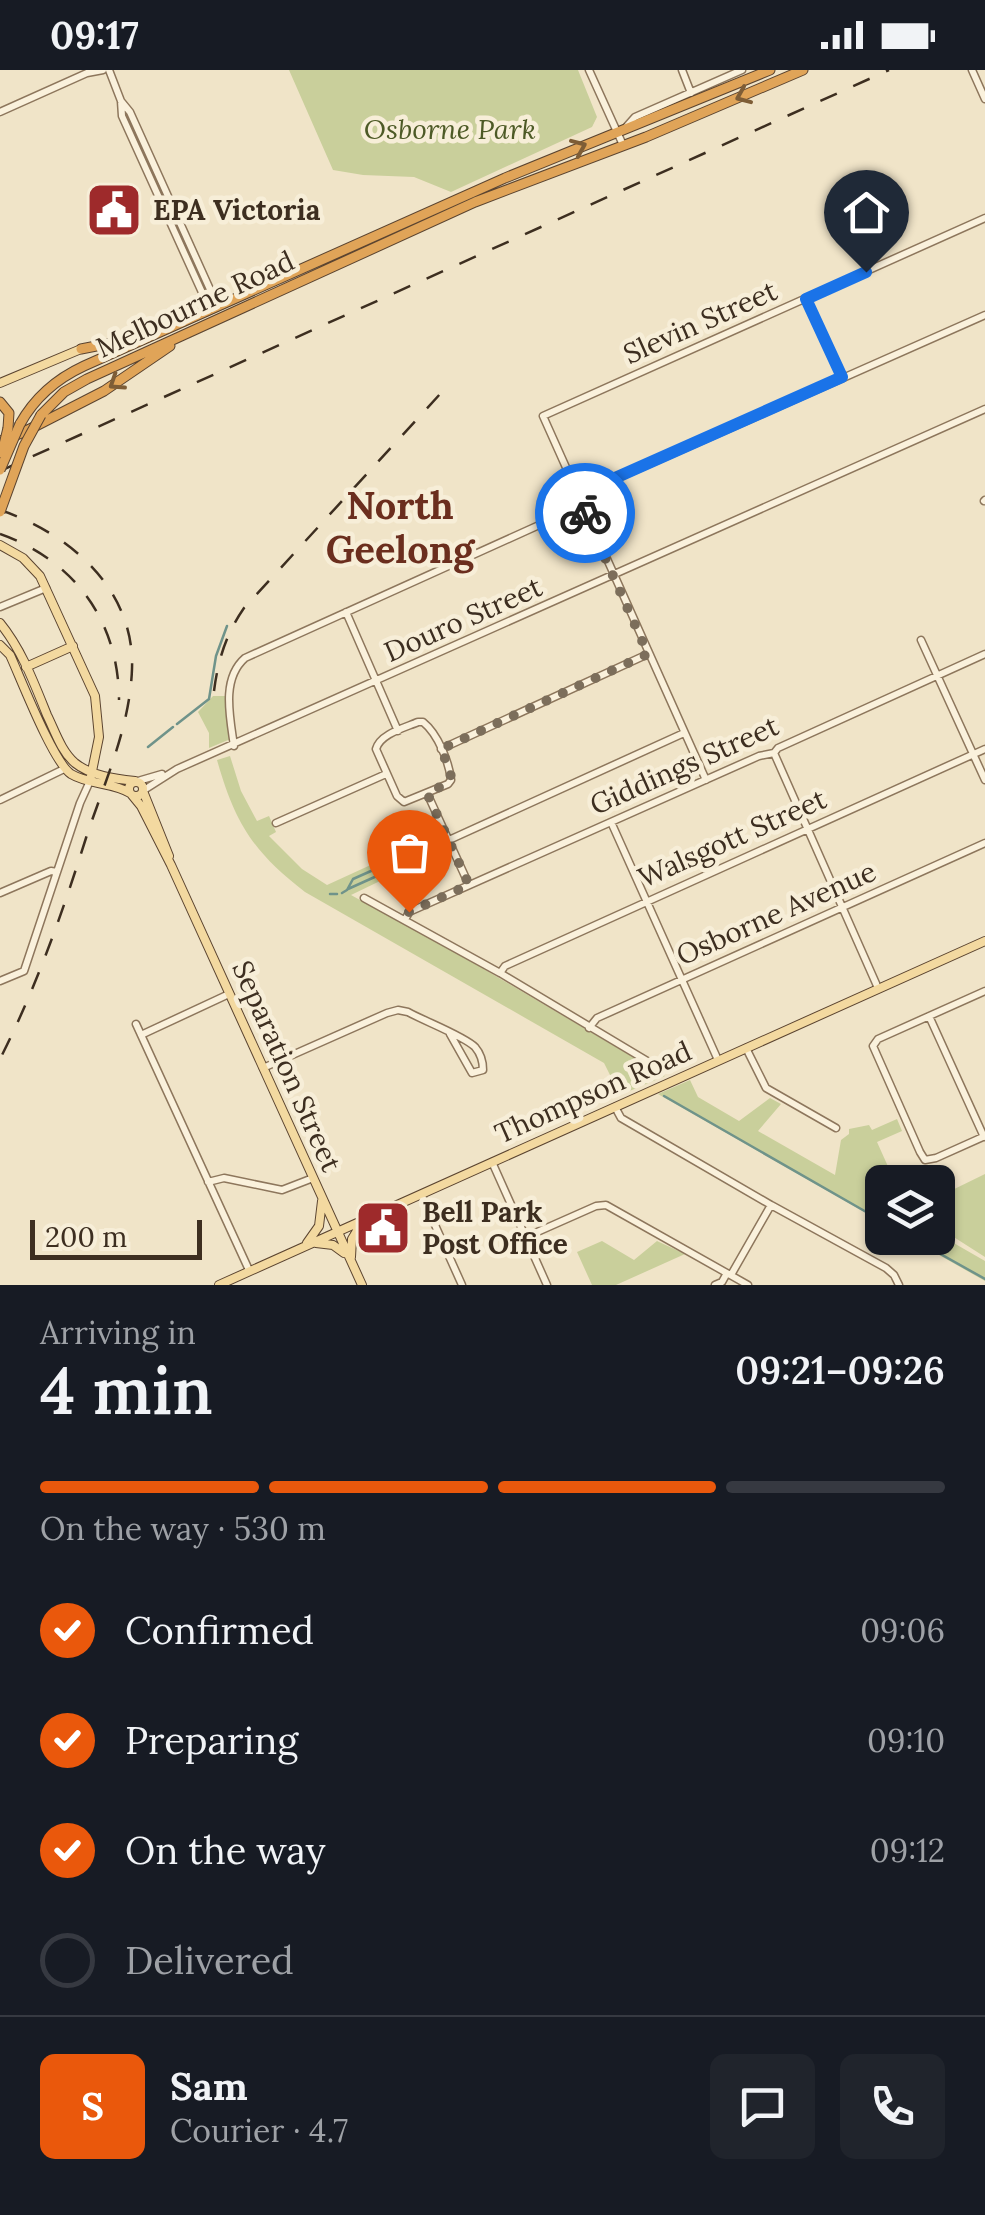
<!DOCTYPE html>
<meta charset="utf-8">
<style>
body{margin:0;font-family:Lora,serif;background:#20242c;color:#f1f3f6;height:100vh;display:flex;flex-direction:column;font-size:38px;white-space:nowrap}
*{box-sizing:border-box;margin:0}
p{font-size:32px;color:#9ea1a6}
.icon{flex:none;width:55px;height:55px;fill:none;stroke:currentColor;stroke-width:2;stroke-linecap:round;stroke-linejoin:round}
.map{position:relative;height:1215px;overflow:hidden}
.drawer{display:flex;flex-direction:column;background:#171b24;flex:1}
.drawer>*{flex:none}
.buttons{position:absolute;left:865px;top:1095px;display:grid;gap:20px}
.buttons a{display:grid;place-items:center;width:90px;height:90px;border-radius:15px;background:#171b24;box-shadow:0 2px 8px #0004;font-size:50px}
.scale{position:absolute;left:30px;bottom:25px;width:172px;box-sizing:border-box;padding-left:10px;border:5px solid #3d2e20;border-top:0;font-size:28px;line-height:35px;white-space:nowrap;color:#3d2e20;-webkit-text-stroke:8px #f7eed8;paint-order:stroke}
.pin{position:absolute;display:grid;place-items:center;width:85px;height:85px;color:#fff;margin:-102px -42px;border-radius:50% 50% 50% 0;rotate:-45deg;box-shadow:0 0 10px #0007}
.pin .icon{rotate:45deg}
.courier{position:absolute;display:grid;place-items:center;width:100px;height:100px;margin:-50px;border:8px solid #1a73e8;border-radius:50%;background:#fff;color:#222;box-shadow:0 2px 12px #0007}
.head em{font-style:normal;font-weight:600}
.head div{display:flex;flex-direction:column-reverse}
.head{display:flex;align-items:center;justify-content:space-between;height:170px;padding:0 40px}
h1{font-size:65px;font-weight:600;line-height:75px}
.bar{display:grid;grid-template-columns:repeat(4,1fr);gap:15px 10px;align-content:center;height:120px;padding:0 40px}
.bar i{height:12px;border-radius:8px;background:#363941}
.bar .selected{background:#ea580c}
.bar p{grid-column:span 4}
.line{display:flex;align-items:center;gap:25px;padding:0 40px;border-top:2px solid #363941}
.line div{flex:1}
.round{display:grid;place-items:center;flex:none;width:105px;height:105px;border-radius:15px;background:#20242c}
ol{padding:0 40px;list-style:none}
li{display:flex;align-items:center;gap:30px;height:110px}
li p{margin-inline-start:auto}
li .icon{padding:10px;border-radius:50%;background:#ea580c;color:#fff;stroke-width:4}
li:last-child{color:#9ea1a6}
li i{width:55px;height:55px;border:5px solid #363941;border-radius:50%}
.status{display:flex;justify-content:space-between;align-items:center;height:70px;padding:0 50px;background:#171b24;direction:ltr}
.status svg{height:28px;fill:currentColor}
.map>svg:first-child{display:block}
.green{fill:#c9cf9b}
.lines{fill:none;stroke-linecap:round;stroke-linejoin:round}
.stream{stroke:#6f938a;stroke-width:2.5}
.minor-casing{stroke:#8d765c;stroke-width:9}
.major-casing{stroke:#5b4430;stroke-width:10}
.highway-casing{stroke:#5b4430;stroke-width:11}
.minor{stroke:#faf1dc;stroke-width:6}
.major{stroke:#f3d9a0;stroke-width:8}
.highway{stroke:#e0a458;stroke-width:9}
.rail{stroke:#3d2e20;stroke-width:2.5;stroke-dasharray:18 18;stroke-linecap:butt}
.highway-bridge-casing{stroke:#5b4430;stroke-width:11;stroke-linecap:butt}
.highway-bridge{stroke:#e0a458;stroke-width:9}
.oneway{stroke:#7e5d36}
.done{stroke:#7c6e5b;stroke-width:10;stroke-dasharray:0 18}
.route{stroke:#1a73e8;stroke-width:12}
.labels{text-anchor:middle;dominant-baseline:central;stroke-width:9;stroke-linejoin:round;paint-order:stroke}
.park-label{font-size:28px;font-style:italic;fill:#4d5a26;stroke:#f7eed8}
.poi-label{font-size:28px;font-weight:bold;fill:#3d2e20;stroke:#f7eed8;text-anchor:start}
.street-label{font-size:28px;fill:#3d2e20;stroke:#f7eed8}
.district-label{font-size:38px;font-weight:bold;fill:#6b2e1e;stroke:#f7eed8}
</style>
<div class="status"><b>09:17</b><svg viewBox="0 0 49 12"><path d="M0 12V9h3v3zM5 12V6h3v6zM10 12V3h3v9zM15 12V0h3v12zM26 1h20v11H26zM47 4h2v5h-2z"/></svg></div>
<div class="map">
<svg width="985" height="1215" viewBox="0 0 985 1215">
<rect width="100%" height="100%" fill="#f0e4c8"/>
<path class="green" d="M289,0h289l19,47 -5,10 -141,65 -37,-15 -51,-2 -30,-5z
M213,626h16l4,42 -24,10v-15l-11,-21z
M230,686l11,35 16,30 12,-5 7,16 -7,4 33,33 25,16 72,-33 8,16 -56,27 126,70 188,111 -45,19 -16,-32 -299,-171c-52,-40 -70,-69 -88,-132z
M690,1010l8,17 41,24 31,-23 11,6 -23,27 77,44 6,-35 8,-6v-5l20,-4 3,5 25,-11 5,12 -25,11 18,40h-13v40l-224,-128z
M985,1104v83l-47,-30v-30z
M938,1164l47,27v20l-76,-43h29z
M602,1171l32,19 23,-19 28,13 -69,31h-24l-15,-33z"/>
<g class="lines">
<path class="stream" d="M177,654l32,-25 7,-43 11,-30
M148,677l25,-20
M348,819l40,-18
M342,823l5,-3 6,-11 27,-12
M330,824h7
M664,1026l218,125
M912,1168l73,41"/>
<g class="minor-casing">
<path id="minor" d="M109,0l12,31 1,15 83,183 7,9
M589,0l34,75
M682,0l9,23
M972,0l13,29
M121,31l9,11 83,184 -1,11
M0,42l87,-39 16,-3
M627,56l8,-9 107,-47
M807,229l34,78
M984,431l1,-1
M0,537l46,-19
M346,542l52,119
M921,570l64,140
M418,652h5c15,12 26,40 28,58l-3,4 -44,18 -7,-6 -21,-47c4,-15 28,-21 42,-27z
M234,676c-4,-29 -13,-67 11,-88l303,-137 40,-30 397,-176
M441,679l207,-95
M774,683l104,235
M706,710l-163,-364 442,-198
M138,711l24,-7
M144,720l33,-21 808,-360
M427,723l42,92
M0,730l64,-31
M611,752l107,238
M276,753l110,-49
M449,770l235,-107
M0,823l51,-22 6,1
M364,828l136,75 154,92
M405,850l4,-8 350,-156 15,-3 4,-5 207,-94
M500,903l5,-7 480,-217
M0,911l24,-10 56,-168 10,-22
M985,921l-107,48 -5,7 47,106 5,8 11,-2 49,-22
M929,946l55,121
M136,954l113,246
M589,958l8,-10 388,-175
M141,965l88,-41
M746,978l20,40 70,40
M263,998l124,-55 11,-3 10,2c16,9 56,24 67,35 6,7 8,15 8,23l-11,3 -22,-39
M615,1037l6,11 150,87 115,63 8,7 5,10
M492,1092l55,123
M208,1112l16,-4 58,12 31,-12
M421,1124l41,91
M526,1167l70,-31 10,-1 142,80
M731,1205l40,-70
M715,1215l7,-3 5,-9"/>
</g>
<g class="major-casing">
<path id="major" d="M0,313l81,-34
M0,475l23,13 17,18 55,120 4,41 -9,44
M0,553c22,27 34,60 47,92 8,16 14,36 28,48 16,13 41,16 60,18
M0,575l10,10c11,24 43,107 61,119 18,11 41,8 59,19
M26,597l47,-21
M129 719a7 7 0 1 1 14 0a7 7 0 1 1-14 0Z
M143,721l26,65
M132,725l9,11 30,59 191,420
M307,1173l12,-17 3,-25
M316,1173l17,2 11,8
M351,1187l1,-18 9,-15
M219,1215l766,-344"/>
</g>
<g class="highway-casing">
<path id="highway" d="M81,279l56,-11
M0,332l9,11 -1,15
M41,345l23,-23 23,-13 388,-177 171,-65 157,-67
M20,354c15,-27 36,-45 64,-58l421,-188 265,-108
M0,371l24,-9 80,-41 66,-45"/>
</g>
<use href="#minor" class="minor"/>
<use href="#major" class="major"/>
<use href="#highway" class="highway"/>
<path class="rail" d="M0,401l889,-401
M0,440c69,23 135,79 132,159 -2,59 -28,114 -46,169 -24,76 -50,150 -86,221
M0,464c74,26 119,87 119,166
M214,621c4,-31 12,-57 30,-83l197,-215"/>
<g class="highway-bridge-casing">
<path id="highway-bridge" d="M2,383l6,-25
M0,400l20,-46
M0,442l24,-66 17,-31"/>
</g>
<use href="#highway-bridge" class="highway-bridge"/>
</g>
<defs><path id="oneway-chevron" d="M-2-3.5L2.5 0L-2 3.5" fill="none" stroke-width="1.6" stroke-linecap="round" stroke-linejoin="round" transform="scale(2.5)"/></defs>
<g class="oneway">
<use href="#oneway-chevron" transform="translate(743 26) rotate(157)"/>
<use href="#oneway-chevron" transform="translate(579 77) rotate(-23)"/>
<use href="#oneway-chevron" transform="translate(116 313) rotate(147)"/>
</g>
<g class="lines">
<path class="done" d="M409,842l60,-27 -42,-92c32,-14 26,-14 14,-44l207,-95 -63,-141"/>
<path class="route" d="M585,443l-5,-16 8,-7 254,-113 -36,-78 60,-27"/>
</g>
<defs>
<g id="civic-square" transform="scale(2.875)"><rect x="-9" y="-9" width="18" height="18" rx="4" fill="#9e2a2b" stroke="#f7eed8"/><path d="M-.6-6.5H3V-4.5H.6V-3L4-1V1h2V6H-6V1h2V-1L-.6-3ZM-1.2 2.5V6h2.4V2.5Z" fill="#fff"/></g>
</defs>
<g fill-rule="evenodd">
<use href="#civic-square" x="114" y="140"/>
<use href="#civic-square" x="383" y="1158"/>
</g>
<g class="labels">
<g class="park-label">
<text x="450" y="59">Osborne Park</text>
</g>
<g class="poi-label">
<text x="153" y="140">EPA Victoria</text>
<text x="422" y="1142">Bell Park<tspan x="422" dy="32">Post Office</tspan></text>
</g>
<g class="street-label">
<text transform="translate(195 234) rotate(-25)">Melbourne Road</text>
<text transform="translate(700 252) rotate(-24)">Slevin Street</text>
<text transform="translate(463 549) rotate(-24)">Douro Street</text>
<text transform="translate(684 695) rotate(-24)">Giddings Street</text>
<text transform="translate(732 768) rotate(-24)">Walsgott Street</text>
<text transform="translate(776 843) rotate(-24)">Osborne Avenue</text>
<text transform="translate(287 996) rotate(66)">Separation Street</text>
<text transform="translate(593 1022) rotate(-24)">Thompson Road</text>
</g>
<g class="district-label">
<text x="400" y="435">North<tspan x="400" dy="44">Geelong</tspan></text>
</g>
</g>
</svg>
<div class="buttons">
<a><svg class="icon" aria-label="layers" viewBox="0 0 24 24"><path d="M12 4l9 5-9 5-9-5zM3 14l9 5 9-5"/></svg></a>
</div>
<div class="scale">200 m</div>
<div class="pin" style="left:409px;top:842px;background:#ea580c"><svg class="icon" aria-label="bag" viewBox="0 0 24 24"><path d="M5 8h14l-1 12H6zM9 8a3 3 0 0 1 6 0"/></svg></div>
<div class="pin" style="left:866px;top:202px;background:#1f2937"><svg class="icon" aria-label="home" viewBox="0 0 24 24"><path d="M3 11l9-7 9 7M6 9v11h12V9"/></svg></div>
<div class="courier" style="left:585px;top:443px"><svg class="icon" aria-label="bike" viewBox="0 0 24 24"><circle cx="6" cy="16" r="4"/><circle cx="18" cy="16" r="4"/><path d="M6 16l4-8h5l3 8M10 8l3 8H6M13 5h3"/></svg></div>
</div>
<section class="drawer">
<div class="head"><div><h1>4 min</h1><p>Arriving in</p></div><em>09:21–09:26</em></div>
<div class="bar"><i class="selected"></i><i class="selected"></i><i class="selected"></i><i></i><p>On the way · 530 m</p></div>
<ol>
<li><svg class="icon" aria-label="check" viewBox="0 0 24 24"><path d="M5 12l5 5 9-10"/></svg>Confirmed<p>09:06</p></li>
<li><svg class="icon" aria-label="check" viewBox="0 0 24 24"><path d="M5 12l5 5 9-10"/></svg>Preparing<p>09:10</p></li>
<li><svg class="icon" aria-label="check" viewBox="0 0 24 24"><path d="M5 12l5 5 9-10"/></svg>On the way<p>09:12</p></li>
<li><i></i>Delivered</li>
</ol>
<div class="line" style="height:180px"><b class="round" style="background:#ea580c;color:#fff">S</b><div><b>Sam</b><p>Courier · 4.7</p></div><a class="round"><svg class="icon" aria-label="chat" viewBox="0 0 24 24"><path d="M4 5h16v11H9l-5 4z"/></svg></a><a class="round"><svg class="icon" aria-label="phone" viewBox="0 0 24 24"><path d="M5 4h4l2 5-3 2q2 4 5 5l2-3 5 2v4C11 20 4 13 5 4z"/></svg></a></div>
</section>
